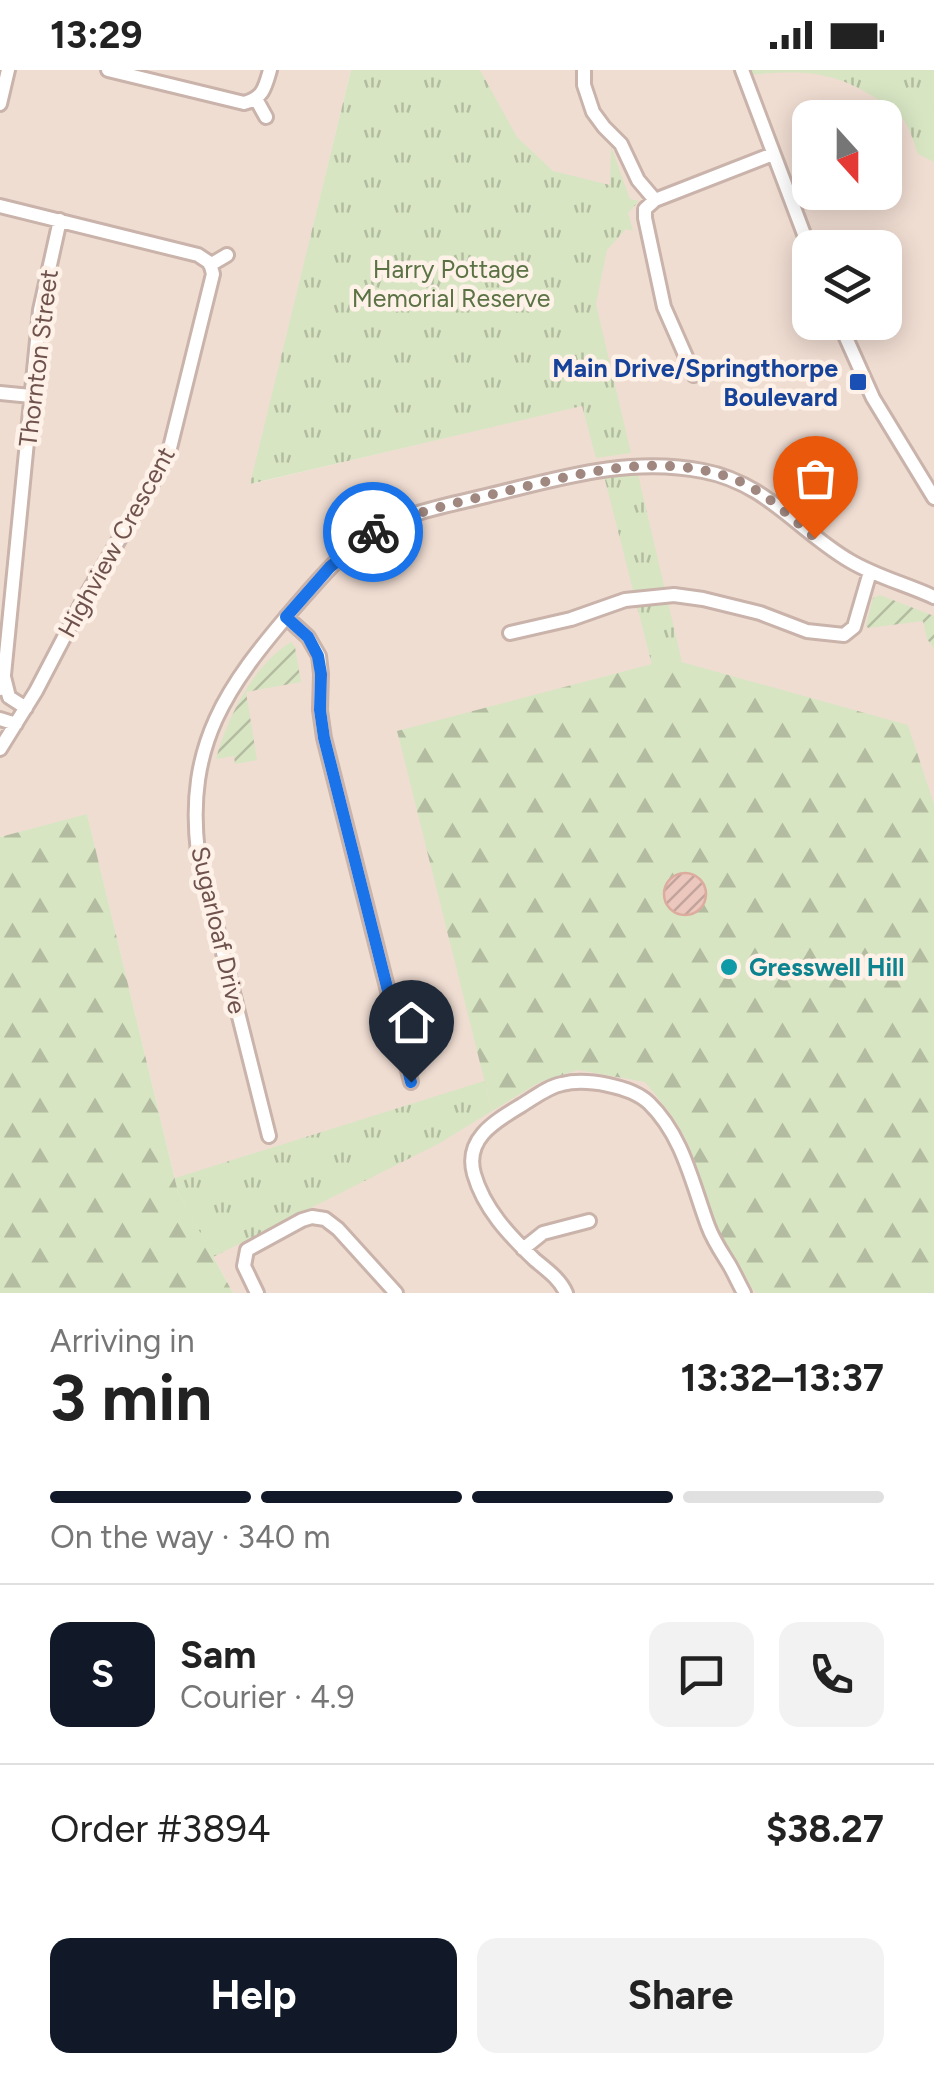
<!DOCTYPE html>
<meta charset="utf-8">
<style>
body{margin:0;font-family:Figtree,sans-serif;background:#f2f2f2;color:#222;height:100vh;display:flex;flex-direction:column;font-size:38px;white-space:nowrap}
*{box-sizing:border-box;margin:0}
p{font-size:32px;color:#767676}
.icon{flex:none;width:55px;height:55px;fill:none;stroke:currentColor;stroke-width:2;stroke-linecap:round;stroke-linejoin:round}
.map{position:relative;height:1223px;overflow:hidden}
.sheet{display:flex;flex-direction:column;background:#fff;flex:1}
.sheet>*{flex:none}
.needle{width:65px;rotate:159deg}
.tools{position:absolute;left:792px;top:30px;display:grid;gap:20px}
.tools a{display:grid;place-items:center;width:110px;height:110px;border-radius:20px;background:#fff;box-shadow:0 5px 25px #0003;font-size:50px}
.pin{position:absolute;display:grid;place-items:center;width:85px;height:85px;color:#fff;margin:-102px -42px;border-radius:50% 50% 50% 0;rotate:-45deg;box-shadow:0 0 10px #0007}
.pin .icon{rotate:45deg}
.courier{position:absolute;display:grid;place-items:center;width:100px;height:100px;margin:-50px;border:8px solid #1a73e8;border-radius:50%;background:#fff;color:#222;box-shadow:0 2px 12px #0007}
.headline em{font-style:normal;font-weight:700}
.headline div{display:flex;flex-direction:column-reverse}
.headline{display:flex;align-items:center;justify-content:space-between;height:170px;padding:0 50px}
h1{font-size:65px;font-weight:700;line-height:75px}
.bar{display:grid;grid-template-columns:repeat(4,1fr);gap:15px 10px;align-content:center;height:120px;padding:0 50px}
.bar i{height:12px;border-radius:8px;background:#e0e0e0}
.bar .active{background:#111827}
.bar p{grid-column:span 4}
.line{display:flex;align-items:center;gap:25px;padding:0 50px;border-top:2px solid #e0e0e0}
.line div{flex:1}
.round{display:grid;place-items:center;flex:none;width:105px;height:105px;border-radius:20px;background:#f2f2f2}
.cta{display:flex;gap:20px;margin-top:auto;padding:20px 50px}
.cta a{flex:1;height:115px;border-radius:20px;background:#111827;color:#fff;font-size:40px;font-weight:700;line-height:115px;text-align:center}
.cta a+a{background:#f2f2f2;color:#222}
.status{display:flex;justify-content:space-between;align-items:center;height:70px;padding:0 50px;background:#fff;direction:ltr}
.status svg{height:28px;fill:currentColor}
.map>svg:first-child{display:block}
.residential{fill:#f0ddd2;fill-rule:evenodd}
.grass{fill:url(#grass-tufts)}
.forest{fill:url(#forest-firs)}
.garden{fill:url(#garden-furrows)}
.building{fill:url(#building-hatch);stroke:#ddac9f;stroke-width:2.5}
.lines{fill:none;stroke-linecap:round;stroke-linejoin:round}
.street-casing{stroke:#c9b3aa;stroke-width:18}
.street{stroke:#fff;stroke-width:12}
.done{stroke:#a08880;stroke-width:10;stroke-dasharray:0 18}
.route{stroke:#1a73e8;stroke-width:12}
.transit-dot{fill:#1a4fb4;stroke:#fdf1e8;stroke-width:4}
.culture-dot{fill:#0f9aa8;stroke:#fdf1e8;stroke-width:4}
.labels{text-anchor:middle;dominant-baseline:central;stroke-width:9;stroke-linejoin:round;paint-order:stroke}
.park-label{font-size:25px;fill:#5b7344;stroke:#fdf1e8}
.street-label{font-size:25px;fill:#6f524b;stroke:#fdf1e8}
.transit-label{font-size:25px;font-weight:bold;fill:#164399;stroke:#fdf1e8;text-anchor:end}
.culture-label{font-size:25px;font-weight:bold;fill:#0d838f;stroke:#fdf1e8;text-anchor:start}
</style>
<div class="status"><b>13:29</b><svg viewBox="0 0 49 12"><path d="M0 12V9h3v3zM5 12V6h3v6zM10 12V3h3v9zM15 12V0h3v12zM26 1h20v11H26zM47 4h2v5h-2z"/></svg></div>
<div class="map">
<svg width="934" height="1223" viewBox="0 0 934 1223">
<defs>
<pattern id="grass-tufts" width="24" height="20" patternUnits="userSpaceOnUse" patternTransform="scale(2.5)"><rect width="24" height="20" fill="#d7e5c3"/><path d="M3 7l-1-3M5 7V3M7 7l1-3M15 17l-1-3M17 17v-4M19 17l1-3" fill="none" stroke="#b3bca0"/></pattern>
<pattern id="forest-firs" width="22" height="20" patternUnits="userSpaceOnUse" patternTransform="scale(2.5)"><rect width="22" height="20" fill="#d7e5c3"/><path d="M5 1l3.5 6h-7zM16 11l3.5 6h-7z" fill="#b3bca0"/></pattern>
<pattern id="garden-furrows" width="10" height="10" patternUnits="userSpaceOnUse" patternTransform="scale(2.5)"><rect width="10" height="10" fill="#d7e5c3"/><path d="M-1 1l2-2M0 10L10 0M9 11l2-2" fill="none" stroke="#b3bca0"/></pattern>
<pattern id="building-hatch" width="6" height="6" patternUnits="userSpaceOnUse" patternTransform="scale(2.5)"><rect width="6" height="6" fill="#ecc7bd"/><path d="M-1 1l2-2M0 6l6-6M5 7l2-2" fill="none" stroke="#c3a49c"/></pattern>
</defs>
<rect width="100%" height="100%" fill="#faece2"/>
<path class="residential" d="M0,0h351l-100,414 358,-85 -60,-220 -39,-37 -40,-72h464v1223h-701l-55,-101 -91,-377 -87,22zM810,48h75v74h-75zM810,178h75v74h-75z"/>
<path class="grass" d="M351,0h129l37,67 36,34 57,14 1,-39 19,53 9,2 -11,12 5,18 -7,-2 -19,21 -11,54 35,149 -35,5 -14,-52 -332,78z
M748,0h186v92l-16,-8c-4,-10 -8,-27 -16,-36 -6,-7 -17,-13 -25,-19 -44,-29 -76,-29 -128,-24z
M637,400l45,192 -11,-3 -19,6 -48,-189z
M484,1011l8,30 -52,32 -227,114 -35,-65 -3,-14z"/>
<path class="forest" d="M671,589l237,66 26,79v489h-178c-39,-44 -46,-95 -67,-147 -10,-24 -28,-44 -44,-64l-67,-12 -38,12 -48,29 -95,-380z
M87,744l91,378 55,101h-233v-456z"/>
<path class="garden" d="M880,525l54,21v32l-7,-9 -4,-18 -55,7 -2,-3 7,-27z
M291,572l4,5 6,35 -55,10 11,68 -22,4 -1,-8 -18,3c11,-41 38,-95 75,-117z"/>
<path class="building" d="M664 824a21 21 0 1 1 42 0a21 21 0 1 1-42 0Z"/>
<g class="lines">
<g class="street-casing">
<path id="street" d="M108,0l136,33c19,-5 21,-15 26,-33
M584,0v15l9,27 11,15 17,17 17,36 17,20
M742,0l68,180
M256,29l10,18
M0,34l8,-34
M0,136l198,49 12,8 3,11 -45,182 -85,145 -47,90 -36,58
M210,195l17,-10
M839,252l34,76 61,100
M694,305l-30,-68 -19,-89v-9l10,-9 118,-46
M0,323l31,3
M286,547l22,20 11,19 2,18 -1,36 4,28 87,344
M510,563l61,-14 54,-19 49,-5 29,4 57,14 47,18 37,4 10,-8 16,-55
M4,607l5,20 17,11
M0,619l4,-14 36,-365 20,-90
M0,649l16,5
M269,1066l-71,-283c-13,-109 29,-167 96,-245 24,-27 46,-55 77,-74 34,-22 75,-28 115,-38 71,-17 142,-40 217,-25 64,12 94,59 147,90 27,16 56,23 84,36
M523,1179l20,-16 46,-12
M257,1223l-13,-27 3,-16 55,-30 10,-3 13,2 13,10 58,64
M566,1223c-6,-14 -19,-23 -31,-33 -26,-25 -51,-51 -61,-86 -10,-36 22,-53 48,-69 12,-7 25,-18 40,-21 24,-6 69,2 87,19 34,33 43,80 59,123 5,14 14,27 22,40 5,9 9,18 14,27"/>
</g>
<use href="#street" class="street"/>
</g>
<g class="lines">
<path class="done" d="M373,462c39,-20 82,-29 125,-39 77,-18 158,-43 236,-14 31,12 56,38 81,59"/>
<path class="route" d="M373,462l-43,35 -44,50 22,20 10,19 3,18 -1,36 4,28 87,344"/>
</g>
<rect class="transit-dot" x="848" y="302" width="20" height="20" rx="5"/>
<circle class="culture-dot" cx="729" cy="897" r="10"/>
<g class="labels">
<g class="park-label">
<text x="451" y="199">Harry Pottage<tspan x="451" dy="29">Memorial Reserve</tspan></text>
</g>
<g class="street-label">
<text transform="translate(38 288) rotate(-83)">Thornton Street</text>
<text transform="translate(116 472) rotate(-61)">Highview Crescent</text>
<text transform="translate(219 860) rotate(77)">Sugarloaf Drive</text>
</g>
<g class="transit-label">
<text x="838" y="298">Main Drive/Springthorpe<tspan x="838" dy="29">Boulevard</tspan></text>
</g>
<g class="culture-label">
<text x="749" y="897">Gresswell Hill</text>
</g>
</g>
</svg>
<div class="tools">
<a><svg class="needle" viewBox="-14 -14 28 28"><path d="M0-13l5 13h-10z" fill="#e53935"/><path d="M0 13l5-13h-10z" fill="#767676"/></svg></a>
<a><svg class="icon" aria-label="layers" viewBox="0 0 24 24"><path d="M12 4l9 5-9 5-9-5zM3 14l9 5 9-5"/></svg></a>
</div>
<div class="pin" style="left:815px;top:468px;background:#ea580c"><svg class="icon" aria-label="bag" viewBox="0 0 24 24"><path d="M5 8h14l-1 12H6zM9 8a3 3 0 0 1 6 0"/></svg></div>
<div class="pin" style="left:411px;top:1012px;background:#1f2937"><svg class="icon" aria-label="home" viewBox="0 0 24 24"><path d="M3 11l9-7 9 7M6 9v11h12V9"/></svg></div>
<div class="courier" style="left:373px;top:462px"><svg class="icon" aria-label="bike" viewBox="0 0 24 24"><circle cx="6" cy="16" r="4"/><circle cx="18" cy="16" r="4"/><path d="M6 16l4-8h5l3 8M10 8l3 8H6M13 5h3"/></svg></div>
</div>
<section class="sheet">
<div class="headline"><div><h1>3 min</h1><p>Arriving in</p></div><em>13:32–13:37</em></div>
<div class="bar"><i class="active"></i><i class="active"></i><i class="active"></i><i></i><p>On the way · 340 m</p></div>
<div class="line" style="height:180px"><b class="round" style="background:#111827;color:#fff">S</b><div><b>Sam</b><p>Courier · 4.9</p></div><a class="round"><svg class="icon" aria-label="chat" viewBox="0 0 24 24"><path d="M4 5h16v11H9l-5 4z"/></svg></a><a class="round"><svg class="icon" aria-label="phone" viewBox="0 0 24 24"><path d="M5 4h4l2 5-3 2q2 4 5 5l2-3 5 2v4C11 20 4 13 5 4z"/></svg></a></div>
<div class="line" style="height:130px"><div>Order #3894</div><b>$38.27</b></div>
<div class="cta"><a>Help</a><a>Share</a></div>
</section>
